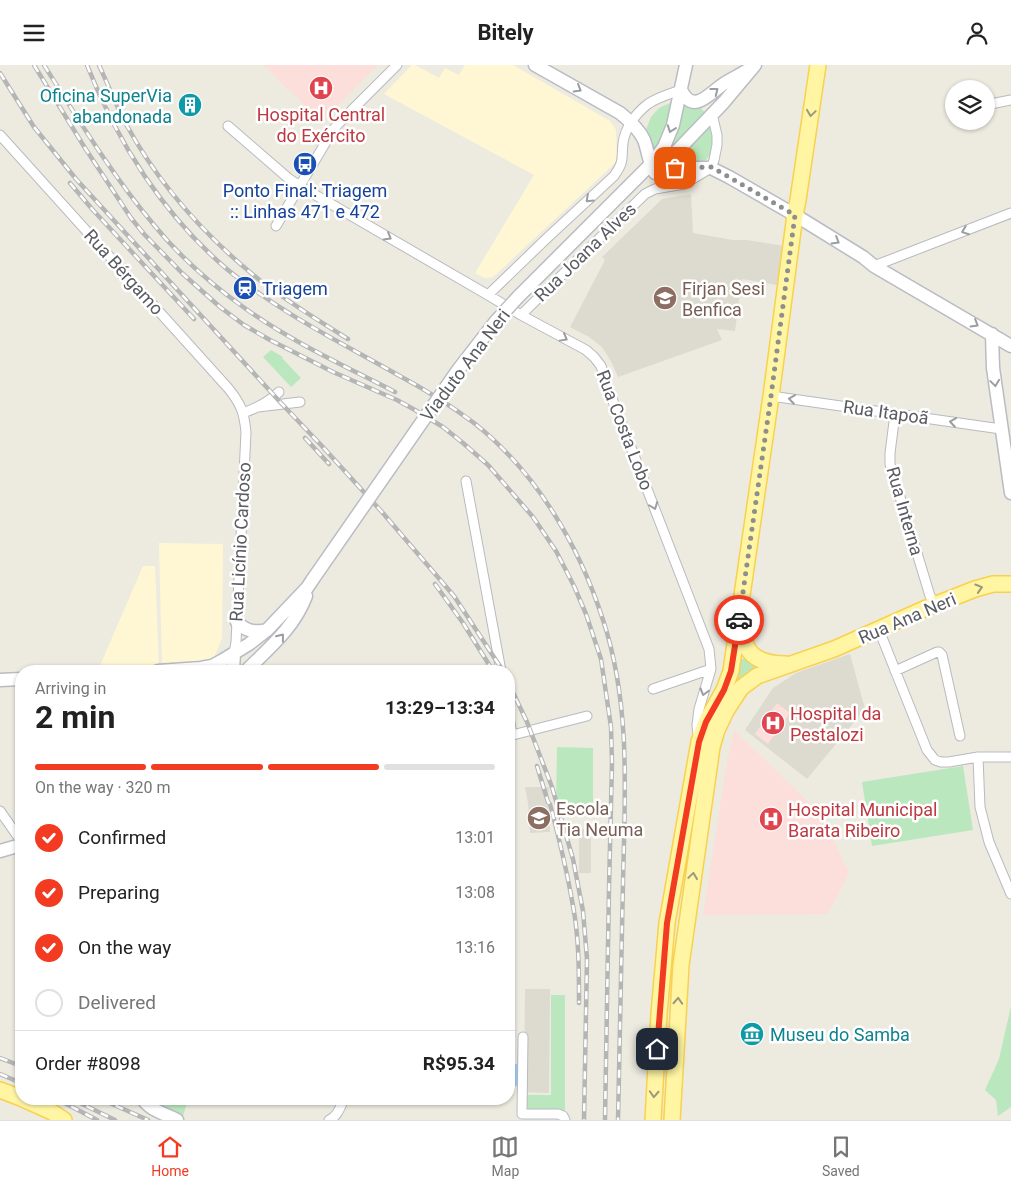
<!DOCTYPE html>
<meta charset="utf-8">
<style>
body{margin:0;font-family:Roboto,sans-serif;background:#f6f6f6;color:#222;height:100vh;display:flex;flex-direction:column;font-size:19px;white-space:nowrap}
*{box-sizing:border-box;margin:0}
p{font-size:16px;color:#767676}
.icon{flex:none;width:28px;height:28px;fill:none;stroke:currentColor;stroke-width:2;stroke-linecap:round;stroke-linejoin:round}
.map{position:relative;flex:1;overflow:hidden}
.panel{position:absolute;left:15px;top:600px;width:500px;height:440px;display:flex;flex-direction:column;background:#fff;border-radius:20px;box-shadow:0 1px 4px #0004}
.panel>*{flex:none}
.fabs{position:absolute;left:945px;top:15px;display:grid;gap:10px}
.fabs a{display:grid;place-items:center;width:50px;height:50px;border-radius:50%;background:#fff;box-shadow:0 1px 4px #0004;font-size:25px}
.pin{position:absolute;display:grid;place-items:center;width:42px;height:42px;color:#fff;margin:-21px;border-radius:10px;box-shadow:0 2px 8px #0006}
.courier{position:absolute;display:grid;place-items:center;width:50px;height:50px;margin:-25px;border:4px solid #f23b21;border-radius:50%;background:#fff;color:#222;box-shadow:0 1px 6px #0007}
.summary em{font-style:normal;font-weight:700}
.summary div{display:flex;flex-direction:column-reverse}
.summary{display:flex;align-items:center;justify-content:space-between;height:85px;padding:0 20px}
h1{font-size:32px;font-weight:700;line-height:38px}
.bar{display:grid;grid-template-columns:repeat(4,1fr);gap:8px 5px;align-content:center;height:60px;padding:0 20px}
.bar i{height:6px;border-radius:4px;background:#e0e0e0}
.bar .current{background:#f23b21}
.bar p{grid-column:span 4}
.line{display:flex;align-items:center;gap:12px;padding:0 20px;border-top:1px solid #e0e0e0}
.line div{flex:1}
ol{padding:0 20px;list-style:none}
li{display:flex;align-items:center;gap:15px;height:55px}
li p{margin-inline-start:auto}
li .icon{padding:5px;border-radius:50%;background:#f23b21;color:#fff;stroke-width:4}
li:last-child{color:#767676}
li i{width:28px;height:28px;border:2px solid #e0e0e0;border-radius:50%}
header{display:flex;justify-content:space-between;align-items:center;height:65px;padding:0 20px;background:#fff;font-size:22px;font-weight:700}
.dock{display:flex;justify-content:space-around;align-items:center;height:70px;border-top:1px solid #e0e0e0;background:#fff;font-size:14px;color:#767676}
.dock a{display:grid;justify-items:center;gap:2px}
.dock .current{color:#f23b21}
.map>svg:first-child{display:block}
.commercial{fill:#fff7d3}
.education{fill:#dddacf}
.medical{fill:#fcdeda}
.green{fill:#bae7bd}
.water{fill:#9ed0ff}
.lines{fill:none;stroke-linecap:round;stroke-linejoin:round}
.street-casing{stroke:#b8bac0;stroke-width:11}
.secondary-casing{stroke:#b9bcc3;stroke-width:15}
.primary-casing{stroke:#f9d14d;stroke-width:18}
.street{stroke:#fff;stroke-width:9}
.secondary{stroke:#fff;stroke-width:12}
.primary{stroke:#fff5a3;stroke-width:15}
.rail-casing{stroke:#b4b5b5;stroke-width:4.5}
.rail{stroke:#fff;stroke-width:2.5;stroke-dasharray:8;stroke-linecap:butt}
.secondary-bridge-casing{stroke:#b9bcc3;stroke-width:15;stroke-linecap:butt}
.secondary-bridge{stroke:#fff;stroke-width:12}
.oneway{stroke:#9b9da1}
.oneway2{stroke:#9b997c}
.done{stroke:#8d8e8e;stroke-width:5;stroke-dasharray:0 9}
.route{stroke:#f23b21;stroke-width:6}
.labels{text-anchor:middle;dominant-baseline:central;stroke-width:5;stroke-linejoin:round;paint-order:stroke}
.culture-label{font-size:18px;fill:#0d838f;stroke:#fff;text-anchor:end}
.health-label{font-size:18px;fill:#be3a42;stroke:#fff;text-anchor:start}
.transit-label{font-size:18px;fill:#164399;stroke:#fff}
.street-label{font-size:18px;fill:#595c62;stroke:#fff}
.education-label{font-size:18px;fill:#785e54;stroke:#fff;text-anchor:start}
</style>
<header><svg class="icon" aria-label="menu" viewBox="0 0 24 24"><path d="M4 6h16M4 12h16M4 18h16"/></svg>Bitely<svg class="icon" aria-label="person" viewBox="0 0 24 24"><circle cx="12" cy="8" r="4"/><path d="M4 21q1-7 8-7t8 7"/></svg></header>
<div class="map">
<svg width="1011" height="1055" viewBox="0 0 1011 1055">
<rect width="100%" height="100%" fill="#edebe0"/>
<path class="commercial" d="M412,0h3l24,13 6,-10 14,7 6,-10h48l97,56 3,4 3,5 1,25 -1,6 -4,5 -119,111 -8,1 -10,-5 59,-98 -150,-81z
M159,478l64,1 -1,94 -10,25 -50,4z
M143,501h12l4,102h-60z"/>
<path class="education" d="M691,129l2,39 40,7h13l38,6 -7,39 -35,-6 -7,52 -18,-2 5,11 -104,37 -6,-14 -10,-16 -13,-10 -19,-10 35,-67 -3,-3 60,-58z
M850,589l15,55 -58,70 -62,-49 28,-42 23,-15z
M525,722h24l-1,15 2,30 -20,1 -2,-30z
M579,764h12v44h-13l1,-2z
M525,924h25l-1,104 -25,-1z"/>
<path class="medical" d="M263,0h115l-56,57z
M777,638l13,10 -22,31 -13,-10z
M734,665l87,84 28,59 -21,41 -125,1 24,-153z"/>
<path class="green" d="M677,37l21,4 9,8 8,20 -2,16 -6,9 -10,8 -43,-8 -9,-27 6,-15 8,-9 11,-5z
M271,285l12,7 -1,1 19,20 -10,9 -28,-30z
M747,593l2,3 10,5 -12,6 -9,13 -5,-1 5,-24z
M557,682l36,1v64h-37z
M963,701l10,64 -101,16 -10,-64z
M551,930h14v118h-39v-18h25z
M1011,941v101l-13,9 -2,-16 -11,-10 14,-31z
M150,1034h38l-5,17z"/>
<path class="water" d="M509,985h2l1,14h8l1,22h-9v10h-3z"/>
<g class="lines">
<g class="street-casing">
<path id="street" d="M986,40l25,-5
M228,61l60,52 12,8 188,109 33,20 65,35 8,7 7,9 10,30 98,253 2,20 -12,40 -2,16 1,10
M0,70l228,253c13,16 16,24 18,44l-10,210 -2,11
M276,161l57,-96 6,-7 58,-58
M874,201l137,-53
M488,230l58,-56 68,-63c11,-16 7,-16 9,-33 2,-15 13,-30 25,-39 10,-7 22,-10 33,-14
M521,250l124,-121 10,-5 29,-5 27,-16 3,-8 3,-15v-10l-5,-21
M771,331l230,33
M258,342l42,-5
M243,348c14,-5 26,-11 36,-21
M895,349l-5,39v11l40,132 5,9
M466,416l35,190
M879,565l48,120 8,10 6,2h8l29,-5h33
M895,606l42,-19h2l3,3 18,81
M653,624l58,-20
M509,652l3,18
M509,671l78,-20
M978,692l2,50 9,35 22,52
M0,746l21,30
M523,972l-1,77h36l5,2 2,4
M329,1055c9,-4 11,-13 15,-21"/>
</g>
<g class="secondary-casing">
<path id="secondary" d="M535,0l85,48c10,8 19,16 24,27 3,8 4,16 7,24
M681,25c12,24 26,6 41,-5 7,-5 16,-9 24,-14
M657,107l18,-4h36l18,9 66,38 68,42 11,9 137,80
M655,108l2,-1 67,-70 31,-37
M518,232l133,-133 13,-17 9,-22 13,-60
M992,269l1,34 18,125
M237,557c8,9 19,11 30,8
M158,606l43,-3 11,-2 11,-6 26,-16 18,-14 40,-42 6,-9
M233,606l1,-18
M246,606c23,-23 48,-43 60,-75
M0,615l21,-1
M0,786l21,-6
M143,1034c6,11 23,15 34,21"/>
</g>
<g class="primary-casing">
<path id="primary" d="M743,561c0,5 0,11 2,16 5,19 25,22 41,22
M0,1025l21,8
M23,1034l29,13 12,8
M653,1055l6,-106 8,-91 32,-181 7,-20 18,-32 7,-19 40,-275 24,-181 3,-15 20,-135
M672,1055l9,-155 31,-218 5,-17 9,-19 15,-23 16,-12 77,-27 90,-40 51,-20 18,-5h18"/>
</g>
<use href="#street" class="street"/>
<use href="#secondary" class="secondary"/>
<use href="#primary" class="primary"/>
<g class="rail-casing">
<path id="rail" d="M34,0l51,83 46,70 13,16 39,40 37,33 24,18 26,15 63,32 64,28 18,10 28,17 20,16 25,22 45,52 23,34 18,35 12,28 15,45 10,68 1,36 -3,125 -4,232
M44,0c34,54 68,110 110,160 26,32 58,60 92,84 46,33 99,57 149,83
M87,0c30,77 77,151 141,205 51,42 112,72 170,105 26,14 52,30 76,48 62,49 105,122 129,197 28,84 22,174 20,262 -2,79 -3,159 -5,238
M99,0c9,20 17,40 27,59 33,61 82,115 136,158 28,21 57,39 86,57
M0,8l34,54 42,52 205,224 40,42 61,67 72,84 49,75
M70,118l22,26 102,110
M305,373l24,26
M435,519l28,39 30,48
M509,619l18,38 25,65 21,72 10,52 4,48 -3,161
M537,701l11,36 2,2c9,34 17,67 23,102 6,31 6,65 6,97
M0,993l21,8
M0,1009l21,9
M57,1034l40,21
M72,1034l43,21
M101,1034l47,21"/>
</g>
<use href="#rail" class="rail"/>
<g class="secondary-bridge-casing">
<path id="secondary-bridge" d="M313,514l145,-209 38,-49 22,-24"/>
</g>
<use href="#secondary-bridge" class="secondary-bridge"/>
</g>
<defs><path id="oneway-chevron" d="M-2-3.5L2.5 0L-2 3.5" fill="none" stroke-width="1.6" stroke-linecap="round" stroke-linejoin="round" transform="scale(1.25)"/></defs>
<g class="oneway">
<use href="#oneway-chevron" transform="translate(578 24) rotate(30)"/>
<use href="#oneway-chevron" transform="translate(715 26) rotate(-38)"/>
<use href="#oneway-chevron" transform="translate(671 64) rotate(110)"/>
<use href="#oneway-chevron" transform="translate(589 134) rotate(137)"/>
<use href="#oneway-chevron" transform="translate(965 166) rotate(159)"/>
<use href="#oneway-chevron" transform="translate(388 172) rotate(30)"/>
<use href="#oneway-chevron" transform="translate(836 176) rotate(31)"/>
<use href="#oneway-chevron" transform="translate(975 259) rotate(31)"/>
<use href="#oneway-chevron" transform="translate(564 273) rotate(29)"/>
<use href="#oneway-chevron" transform="translate(995 318) rotate(82)"/>
<use href="#oneway-chevron" transform="translate(792 334) rotate(-172)"/>
<use href="#oneway-chevron" transform="translate(953 357) rotate(-172)"/>
<use href="#oneway-chevron" transform="translate(654 441) rotate(69)"/>
<use href="#oneway-chevron" transform="translate(281 572) rotate(-52)"/>
<use href="#oneway-chevron" transform="translate(704 627) rotate(106)"/>
</g>
<g class="oneway2">
<use href="#oneway-chevron" transform="translate(811 48) rotate(98)"/>
<use href="#oneway-chevron" transform="translate(979 523) rotate(-17)"/>
<use href="#oneway-chevron" transform="translate(693 811) rotate(-82)"/>
<use href="#oneway-chevron" transform="translate(678 936) rotate(-87)"/>
<use href="#oneway-chevron" transform="translate(654 1029) rotate(93)"/>
</g>
<g class="lines">
<path class="done" d="M675,103l36,-1 18,10 66,38 -24,181 -32,224"/>
<path class="route" d="M657,984l10,-126 32,-181 7,-20 18,-32 7,-19 8,-51"/>
</g>
<defs>
<g id="hospital-disc" transform="scale(1.25)"><circle r="9.5" fill="#e0444e" stroke="#fff"/><path d="M-5-5h3v3.5h4V-5h3V5h-3V1.5h-4V5h-3Z" fill="#fff"/></g>
<g id="building-disc" transform="scale(1.25)"><circle r="9.5" fill="#0f9aa8" stroke="#fff"/><path d="M-4-6H4V6H1V3H-1V6H-4ZM-2.5-4.3h1.7v1.8h-1.7ZM.8-4.3h1.7v1.8H.8ZM-2.5-1h1.7V.8h-1.7ZM.8-1h1.7V.8H.8Z" fill="#fff"/></g>
<g id="bus-disc" transform="scale(1.25)"><circle r="9.5" fill="#1a4fb4" stroke="#fff"/><path d="M-5-6H5V4H4V6H2V4H-2V6H-4V4H-5ZM-3.5-4V0h7V-4ZM-3.5 1.2v1.5H-2V1.2ZM2 1.2v1.5H3.5V1.2Z" fill="#fff"/></g>
<g id="station-disc" transform="scale(1.25)"><circle r="9.5" fill="#1a4fb4" stroke="#fff"/><path d="M-3-6H3Q5-6 5-4V2Q5 4 3 4L4.5 6H3L1.5 4h-3L-3 6H-4.5L-3 4Q-5 4-5 2V-4Q-5-6-3-6ZM-3.5-4v3h7v-3ZM-3.5 1v1.5H-2V1ZM2 1v1.5H3.5V1Z" fill="#fff"/></g>
<g id="school-disc" transform="scale(1.25)"><circle r="9.5" fill="#8d6e63" stroke="#fff"/><path d="M0-5L7-2L0 1L-7-2ZM-4 1L0 2.5L4 1V4Q0 6-4 4Z" fill="#fff"/></g>
<g id="museum-disc" transform="scale(1.25)"><circle r="9.5" fill="#0f9aa8" stroke="#fff"/><path d="M0-6L6-3V-2H-6V-3ZM-5-1h2V3h-2ZM-1-1h2V3h-2ZM3-1h2V3H3ZM-6 4H6V6H-6Z" fill="#fff"/></g>
</defs>
<g fill-rule="evenodd">
<use href="#hospital-disc" x="321" y="23"/>
<use href="#building-disc" x="190" y="40"/>
<use href="#bus-disc" x="305" y="99"/>
<use href="#station-disc" x="245" y="223"/>
<use href="#school-disc" x="665" y="233"/>
<use href="#hospital-disc" x="773" y="658"/>
<use href="#school-disc" x="539" y="753"/>
<use href="#hospital-disc" x="771" y="754"/>
<use href="#museum-disc" x="752" y="969"/>
</g>
<g class="labels">
<g class="culture-label">
<text x="172" y="30">Oficina SuperVia<tspan x="172" dy="21">abandonada</tspan></text>
<text x="770" y="969" text-anchor="start">Museu do Samba</text>
</g>
<g class="health-label">
<text x="321" y="49" text-anchor="middle">Hospital Central<tspan x="321" dy="21">do Exército</tspan></text>
<text x="790" y="648">Hospital da<tspan x="790" dy="21">Pestalozi</tspan></text>
<text x="788" y="744">Hospital Municipal<tspan x="788" dy="21">Barata Ribeiro</tspan></text>
</g>
<g class="transit-label">
<text x="305" y="125">Ponto Final: Triagem<tspan x="305" dy="21">:: Linhas 471 e 472</tspan></text>
<text x="262" y="223" text-anchor="start">Triagem</text>
</g>
<g class="street-label">
<text transform="translate(585 187) rotate(-44)">Rua Joana Alves</text>
<text transform="translate(124 207) rotate(48)">Rua Bérgamo</text>
<text transform="translate(465 300) rotate(-53)">Viaduto Ana Neri</text>
<text transform="translate(886 347) rotate(8)">Rua Itapoã</text>
<text transform="translate(625 365) rotate(69)">Rua Costa Lobo</text>
<text transform="translate(905 446) rotate(74)">Rua Interna</text>
<text transform="translate(240 477) rotate(-87)">Rua Licínio Cardoso</text>
<text transform="translate(907 553) rotate(-23)">Rua Ana Neri</text>
</g>
<g class="education-label">
<text x="682" y="223">Firjan Sesi<tspan x="682" dy="21">Benfica</tspan></text>
<text x="556" y="743">Escola<tspan x="556" dy="21">Tia Neuma</tspan></text>
</g>
</g>
</svg>
<div class="fabs">
<a><svg class="icon" aria-label="layers" viewBox="0 0 24 24"><path d="M12 4l9 5-9 5-9-5zM3 14l9 5 9-5"/></svg></a>
</div>
<div class="pin" style="left:675px;top:103px;background:#ea580c"><svg class="icon" aria-label="bag" viewBox="0 0 24 24"><path d="M5 8h14l-1 12H6zM9 8a3 3 0 0 1 6 0"/></svg></div>
<div class="pin" style="left:657px;top:984px;background:#1f2937"><svg class="icon" aria-label="home" viewBox="0 0 24 24"><path d="M3 11l9-7 9 7M6 9v11h12V9"/></svg></div>
<div class="courier" style="left:739px;top:555px"><svg class="icon" aria-label="car" viewBox="0 0 24 24"><path d="M5 17H2v-5l4-1 3-4h7l3 4 3 1v5h-3M9 17h6M6 11h13"/><circle cx="7" cy="17" r="2"/><circle cx="17" cy="17" r="2"/></svg></div>
<section class="panel">
<div class="summary"><div><h1>2 min</h1><p>Arriving in</p></div><em>13:29–13:34</em></div>
<div class="bar"><i class="current"></i><i class="current"></i><i class="current"></i><i></i><p>On the way · 320 m</p></div>
<ol>
<li><svg class="icon" aria-label="check" viewBox="0 0 24 24"><path d="M5 12l5 5 9-10"/></svg>Confirmed<p>13:01</p></li>
<li><svg class="icon" aria-label="check" viewBox="0 0 24 24"><path d="M5 12l5 5 9-10"/></svg>Preparing<p>13:08</p></li>
<li><svg class="icon" aria-label="check" viewBox="0 0 24 24"><path d="M5 12l5 5 9-10"/></svg>On the way<p>13:16</p></li>
<li><i></i>Delivered</li>
</ol>
<div class="line" style="height:65px"><div>Order #8098</div><b>R$95.34</b></div>
</section>
</div>
<nav class="dock">
<a class="current"><svg class="icon" aria-label="home" viewBox="0 0 24 24"><path d="M3 11l9-7 9 7M6 9v11h12V9"/></svg>Home</a>
<a><svg class="icon" aria-label="map" viewBox="0 0 24 24"><path d="M3 6l6-2 6 2 6-2v14l-6 2-6-2-6 2zM9 4v14M15 6v14"/></svg>Map</a>
<a><svg class="icon" aria-label="saved" viewBox="0 0 24 24"><path d="M7 4h10v16l-5-4-5 4z"/></svg>Saved</a>
</nav>
